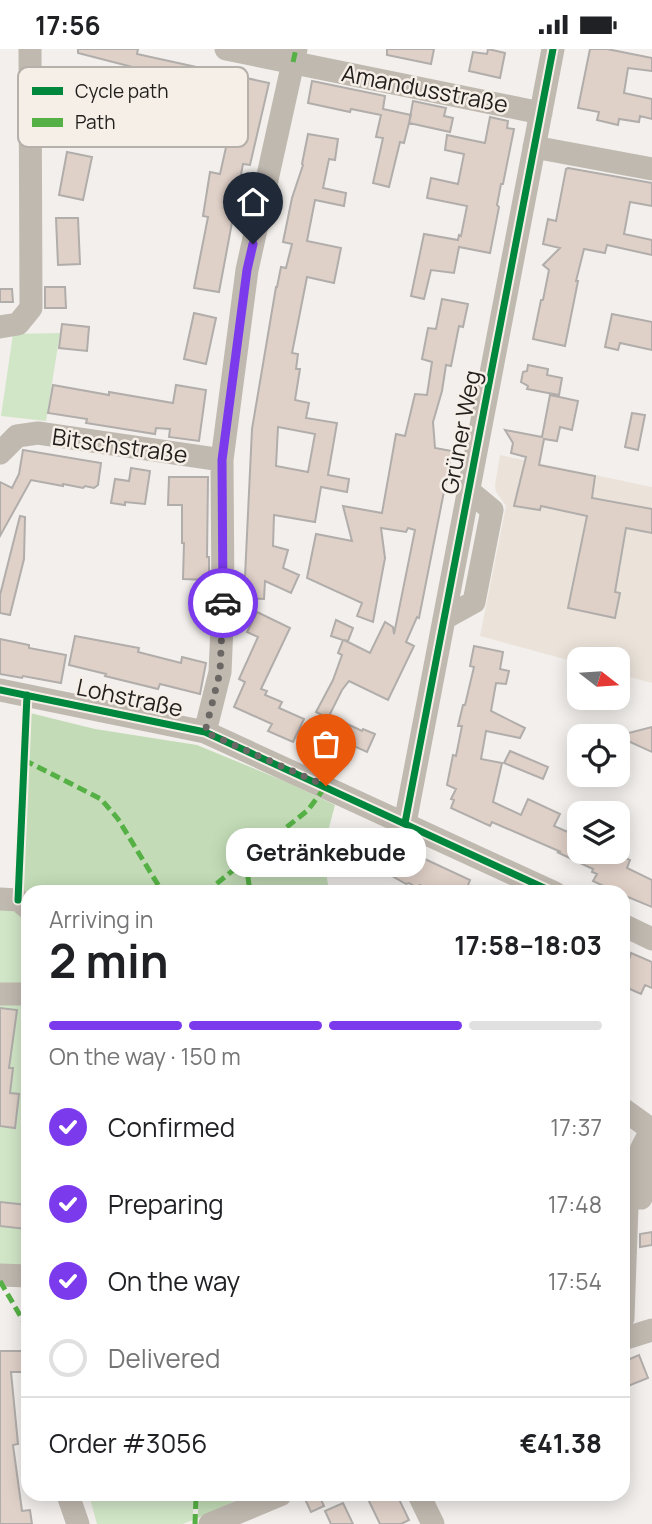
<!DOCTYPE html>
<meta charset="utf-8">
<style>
body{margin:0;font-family:Manrope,sans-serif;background:#f2f2f2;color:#202124;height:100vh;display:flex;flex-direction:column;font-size:26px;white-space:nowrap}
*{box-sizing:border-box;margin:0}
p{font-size:23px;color:#757577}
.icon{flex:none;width:38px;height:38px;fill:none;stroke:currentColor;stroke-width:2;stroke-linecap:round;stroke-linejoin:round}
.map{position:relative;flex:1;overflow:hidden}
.drawer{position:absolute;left:21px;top:836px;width:609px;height:616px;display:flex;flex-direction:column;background:#fff;border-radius:21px;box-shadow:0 4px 18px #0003}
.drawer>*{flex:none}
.needle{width:46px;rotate:107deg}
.buttons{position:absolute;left:567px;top:598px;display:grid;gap:14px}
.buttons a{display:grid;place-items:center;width:63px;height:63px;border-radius:14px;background:#fff;box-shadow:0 4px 18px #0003;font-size:35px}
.pin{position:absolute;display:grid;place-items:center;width:60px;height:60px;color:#fff;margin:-72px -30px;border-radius:50% 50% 50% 0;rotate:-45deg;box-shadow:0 0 7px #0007}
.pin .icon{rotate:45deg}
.courier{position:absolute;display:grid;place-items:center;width:70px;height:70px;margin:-35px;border:5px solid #7c3aed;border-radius:50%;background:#fff;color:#222;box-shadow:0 2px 9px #0007}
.bubble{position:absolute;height:49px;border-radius:21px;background:#fff;box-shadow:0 4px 18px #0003;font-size:23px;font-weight:700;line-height:49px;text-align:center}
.head em{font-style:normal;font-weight:700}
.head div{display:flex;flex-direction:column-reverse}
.head{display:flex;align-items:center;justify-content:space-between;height:119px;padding:0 28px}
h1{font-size:46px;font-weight:700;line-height:52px}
.bar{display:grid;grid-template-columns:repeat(4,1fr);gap:10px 7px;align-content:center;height:84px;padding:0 28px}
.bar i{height:9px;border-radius:5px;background:#e0e0e0}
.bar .current{background:#7c3aed}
.bar p{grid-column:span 4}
.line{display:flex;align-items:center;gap:18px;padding:0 28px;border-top:2px solid #e0e0e0}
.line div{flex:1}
ol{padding:0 28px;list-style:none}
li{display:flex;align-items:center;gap:21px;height:77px}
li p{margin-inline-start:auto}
li .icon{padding:7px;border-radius:50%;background:#7c3aed;color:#fff;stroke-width:4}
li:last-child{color:#757577}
li i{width:38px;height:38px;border:4px solid #e0e0e0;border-radius:50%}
.status{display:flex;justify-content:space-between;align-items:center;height:49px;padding:0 35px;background:#fff;direction:ltr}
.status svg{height:19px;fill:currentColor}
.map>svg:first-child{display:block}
.built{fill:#ebe3da}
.green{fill:#d1e6c7}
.forest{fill:#c3dcb7}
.building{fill:#e0d1c8;stroke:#b0adab;stroke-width:2;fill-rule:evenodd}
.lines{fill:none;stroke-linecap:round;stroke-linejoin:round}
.minor{stroke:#c0b9b0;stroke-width:23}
.quiet{stroke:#55b145;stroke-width:5;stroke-dasharray:10 5;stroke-linecap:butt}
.cycleway-casing{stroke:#f6efe8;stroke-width:11}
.cycleway{stroke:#00873e;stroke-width:7}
.done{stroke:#6a6765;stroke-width:7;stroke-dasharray:0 12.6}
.route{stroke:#7c3aed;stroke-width:9}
.labels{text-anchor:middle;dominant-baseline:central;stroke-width:5;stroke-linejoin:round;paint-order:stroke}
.street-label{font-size:23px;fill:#211e1c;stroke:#f6efe8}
.key{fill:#f6efe8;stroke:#b6b0ab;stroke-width:2}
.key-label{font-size:19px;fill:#211e1c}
</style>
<div class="status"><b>17:56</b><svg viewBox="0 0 49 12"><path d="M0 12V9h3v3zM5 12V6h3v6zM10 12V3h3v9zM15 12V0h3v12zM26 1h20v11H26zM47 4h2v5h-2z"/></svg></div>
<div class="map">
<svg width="652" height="1475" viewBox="0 0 652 1475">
<rect width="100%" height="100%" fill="#f2efec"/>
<path class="built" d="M500,406l152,32v196l-34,-9v-14h-39v3l-99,-27 26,-130 -10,-14 -1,-7z"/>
<path class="green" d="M60,284l-14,88 -45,-5 12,-82z
M0,851l24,11 4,9v351l-28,-3z
M89,1446h104v25l-10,4h-86z"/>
<path class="forest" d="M30,664l65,16 102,16 92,38 46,22 -12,45 6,42 -301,1v2l-5,-2z
M198,1446h50l-50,23z"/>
<path class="building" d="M78,0h60l-1,5 132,29 -19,82 -7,-1 -24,128 -25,-4 14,-71 -5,-1 7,-44 10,2 16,-71 -78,-18 -1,6 -17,-4 4,-17 -66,-17z
M387,0h47l-3,15 -44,-9z
M488,0l17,4 -5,25 -31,-7 4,-19 14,2z
M590,0h17l45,9v13l-24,-3 -4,25 28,6v20l-12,-3 -1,6 -20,-3 -1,6 -21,-5 2,-8 -21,-4z
M312,32l73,15 -2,13 28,6 -7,28 -4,-1 -11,45 -16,-4 10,-45 -7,-1 5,-22 -30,-6 -1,3 -42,-9z
M413,52l33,7 -2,8 9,2 -3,14 -41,-9z
M490,68l18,4 -1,7 7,1 -11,55h-2l-4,21 2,2 -9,46 -31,-6 -5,26 -23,-3 -7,29 -13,-3 13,-62 34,6 1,-5 2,1 6,-30 -40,-8 4,-20 27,6 6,-30 -19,-4 2,-15 38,8z
M308,85l30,5 -3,21 -6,-1 -6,29 23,5 -2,13 -29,-6 -8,41 34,7 -7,35 -27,-6 -15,76 6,1 -2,15h4l-5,31 14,3 -3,15 31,5 -9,52 21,4 -2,13 -26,-5 -6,35 -41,-7 -1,31 15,4 -5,18 16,7 -8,18 -26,-12 -1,18 -20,-1 8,-169 24,-142h1l4,-20 5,1 6,-24 -9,-2 9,-44 11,-33 -1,-1zM278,378l37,7 -7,38 -32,-6z
M67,103l25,5 -9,43 -24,-5z
M568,119l84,15v23l-22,-4 -6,32 28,6v15l-45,-10 -2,8 -21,-4 -8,32h2l-13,65 -32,-7 8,-39h2l6,-30 -6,-5 17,-17 -17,-4 5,-25 8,2 10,-52z
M56,169h22l2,46 -22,1z
M45,238h20l1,21h-21z
M0,240h12l1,13h-13z
M442,250l26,5 -5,23 -4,-1 -8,40 -5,-1 -4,26 -9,31 2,26 17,3 -33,167 -2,-1 -11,25 8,4 -26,54 -39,-19 -7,9 -14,28 -12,-6 17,-32 9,-25 -4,-2 5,-13 -12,-4 5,-16 17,8 -5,13 -4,-1 26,13 15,-31 8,5 1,7 21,-104 -7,-2 -2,4 -25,-4 4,30 -12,64 -16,-6 5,-13 -55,-25 9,-44 36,7 -9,-35 39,7 14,-79 9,2 10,-42 12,1 5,-33 -10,-3 6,-31 8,1z
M194,264l22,5 -10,46 -22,-5z
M612,265l40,8v28l-32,-7 -2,7 -13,-3z
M62,275l27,3 -2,24 -28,-3z
M528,316l20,4 -1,6 15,3 -3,17 -32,-6 1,-3 -7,-4 2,-10 4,-1z
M53,336l56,10v-3l64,11 3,-18 30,5 -7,51 -30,-4 1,-8 -14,-1 -1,6 -69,-11 1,-4 -39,-6z
M550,346l28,6 -6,29 -12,-3 -3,14 -13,-2 -5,26 56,11 -3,22 60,11v24l-26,-5 -11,64 5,1 -5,25 -47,-10 19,-92 -46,-10 -1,4 -26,-4 12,-49 -15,-4 2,-10 -8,-13 37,7z
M632,364l13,2 -7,35 -13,-3z
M23,401l78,13 -3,22 -4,3 -9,-2 -2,2 -20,-4v2l-32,-6 -31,56v-54l12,6 7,-14z
M131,419l19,3 -5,33 -20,-2v3l-14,-2 4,-24 14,2z
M169,428h39l-1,80h2v23l-26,-1 1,-36h-2v-38h-14z
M20,467l5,1 -1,42 -14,56 -10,-2v-18z
M257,563l33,16 -29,61 6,2 -2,4 17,7 -3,6 25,11 -11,23 -25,-11 4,-7 -38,-17 11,-25 -6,-3 19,-42 -11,-5z
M75,587l64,12 -1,4 43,11 1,-6 24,6 -6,31 -40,-10 -2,5 -53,-13 1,-2 -37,-9z
M0,590l29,6v3l37,7 -5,28 -38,-7 -1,2 -22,-4z
M474,597l29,6 -3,17 9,2 -3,13 -10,-1 -5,28 34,17 -5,10 -34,-7 -5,28 21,4 -9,39 28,13 7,-16 32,15 -6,12 25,11v15h33l18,8 -3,8 25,12v27l-29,-12v-2h-5l-25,-12 4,-7 -5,-2 1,-3 -36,-17h4l-69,-30 -2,4 -39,-18 3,-8 -3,-1 5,-10 -9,-4 6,-30 3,1 6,-30h-4l5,-21h2l9,-38 -4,-1z
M343,673l19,9 1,-2 12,5 -8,18 -31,-14z
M652,678v25l-35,-16z
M510,702l38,16 -5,12 -39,-16z
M330,787l39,18 -8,18 -17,-8 -2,4 -18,-9v-9z
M399,798l71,33 -5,13h-29l-16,-8 -4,2 -7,-4 -3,1 -19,-11z
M623,904l7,4 1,-4 21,9v26l-7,-3 -4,9 -18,-8z
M0,959l17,2 -8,58h4l-3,25 9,1 -4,34 -15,-2z
M0,1153l27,3 -1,24 -26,-3z
M652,1183v13l-12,2v-13z
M0,1302h24l1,21h-14l7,72 -5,1 9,66 8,-1 2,14h-32z
M639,1306l9,23 -25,10v-26z
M315,1446h4l5,11 -13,6 -6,-13z
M366,1446h31l12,25 -8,4h-21z
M343,1454l10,21h-22l-6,-13z"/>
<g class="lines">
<path class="minor" d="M226,0l315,64
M534,98l118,22
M0,278l18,-3 13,-16 -1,-259
M0,404l17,-17 21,-3 184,27
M445,569l29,-16 18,-92 -24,-20
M0,641l205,42 350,161
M205,683l15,-60 3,-69 -1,-143 25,-190 49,-221
M405,774l148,-774
M0,850l18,1 10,8
M623,876l29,14
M0,945h28
M623,1060l29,21
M641,1149v-48l10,-20
M0,1226l28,1
M623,1269l5,-139
M623,1290l29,-9
M68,1446l10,29
M419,1446l14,29
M210,1475l70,-29"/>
<path class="quiet" d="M293,13l3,-13
M24,711l77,39 17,20 45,74
M246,812l4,32
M205,844l103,-83 18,-24
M0,1232l28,48
M195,1475l1,-29"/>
<g class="cycleway-casing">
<path id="cycleway" d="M0,641l205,42 350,161
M405,774l148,-774
M18,851l9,-205"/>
</g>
<use href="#cycleway" class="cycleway"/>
</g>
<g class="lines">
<path class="done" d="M223,554l-3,69 -15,60 121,54"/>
<path class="route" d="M223,554l-1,-143 25,-190 6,-26"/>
</g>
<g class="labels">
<g class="street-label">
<text transform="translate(425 39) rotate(11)">Amandusstraße</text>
<text transform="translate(460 383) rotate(-79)">Grüner Weg</text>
<text transform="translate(120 396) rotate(8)">Bitschstraße</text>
<text transform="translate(130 648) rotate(12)">Lohstraße</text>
</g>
</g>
<rect x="18" y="18" width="230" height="80" rx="10" class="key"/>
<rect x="32" y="38" width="31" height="8" fill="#00873e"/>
<rect x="32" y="69" width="31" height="9" fill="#55b145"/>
<g class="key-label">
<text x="75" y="49">Cycle path</text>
<text x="75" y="80">Path</text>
</g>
</svg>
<div class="buttons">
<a><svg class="needle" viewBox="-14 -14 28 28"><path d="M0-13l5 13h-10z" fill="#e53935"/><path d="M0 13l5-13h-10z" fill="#757577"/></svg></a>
<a><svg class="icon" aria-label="locate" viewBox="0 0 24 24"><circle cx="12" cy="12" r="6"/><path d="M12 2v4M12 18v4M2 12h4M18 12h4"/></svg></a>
<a><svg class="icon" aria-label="layers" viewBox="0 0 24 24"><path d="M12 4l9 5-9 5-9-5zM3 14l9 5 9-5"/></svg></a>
</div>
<div class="pin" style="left:326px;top:737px;background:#ea580c"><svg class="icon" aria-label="bag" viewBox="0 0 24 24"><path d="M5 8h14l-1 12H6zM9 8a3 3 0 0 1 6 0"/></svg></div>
<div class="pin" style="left:253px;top:195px;background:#1f2937"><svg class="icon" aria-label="home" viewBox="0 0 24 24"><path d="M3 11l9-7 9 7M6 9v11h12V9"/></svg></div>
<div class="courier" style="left:223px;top:554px"><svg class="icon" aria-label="car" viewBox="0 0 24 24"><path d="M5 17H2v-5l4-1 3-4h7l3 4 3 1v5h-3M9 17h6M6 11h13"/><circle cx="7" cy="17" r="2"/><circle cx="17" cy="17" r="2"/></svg></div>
<div class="bubble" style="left:226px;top:779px;width:200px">Getränkebude</div>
<section class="drawer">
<div class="head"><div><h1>2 min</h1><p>Arriving in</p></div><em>17:58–18:03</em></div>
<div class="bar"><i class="current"></i><i class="current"></i><i class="current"></i><i></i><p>On the way · 150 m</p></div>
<ol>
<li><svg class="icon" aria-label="check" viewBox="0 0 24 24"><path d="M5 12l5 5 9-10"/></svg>Confirmed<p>17:37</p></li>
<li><svg class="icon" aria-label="check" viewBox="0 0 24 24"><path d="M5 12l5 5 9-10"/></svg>Preparing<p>17:48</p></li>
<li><svg class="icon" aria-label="check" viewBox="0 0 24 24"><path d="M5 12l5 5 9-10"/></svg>On the way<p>17:54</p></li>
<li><i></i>Delivered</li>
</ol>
<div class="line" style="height:91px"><div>Order #3056</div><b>€41.38</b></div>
</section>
</div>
